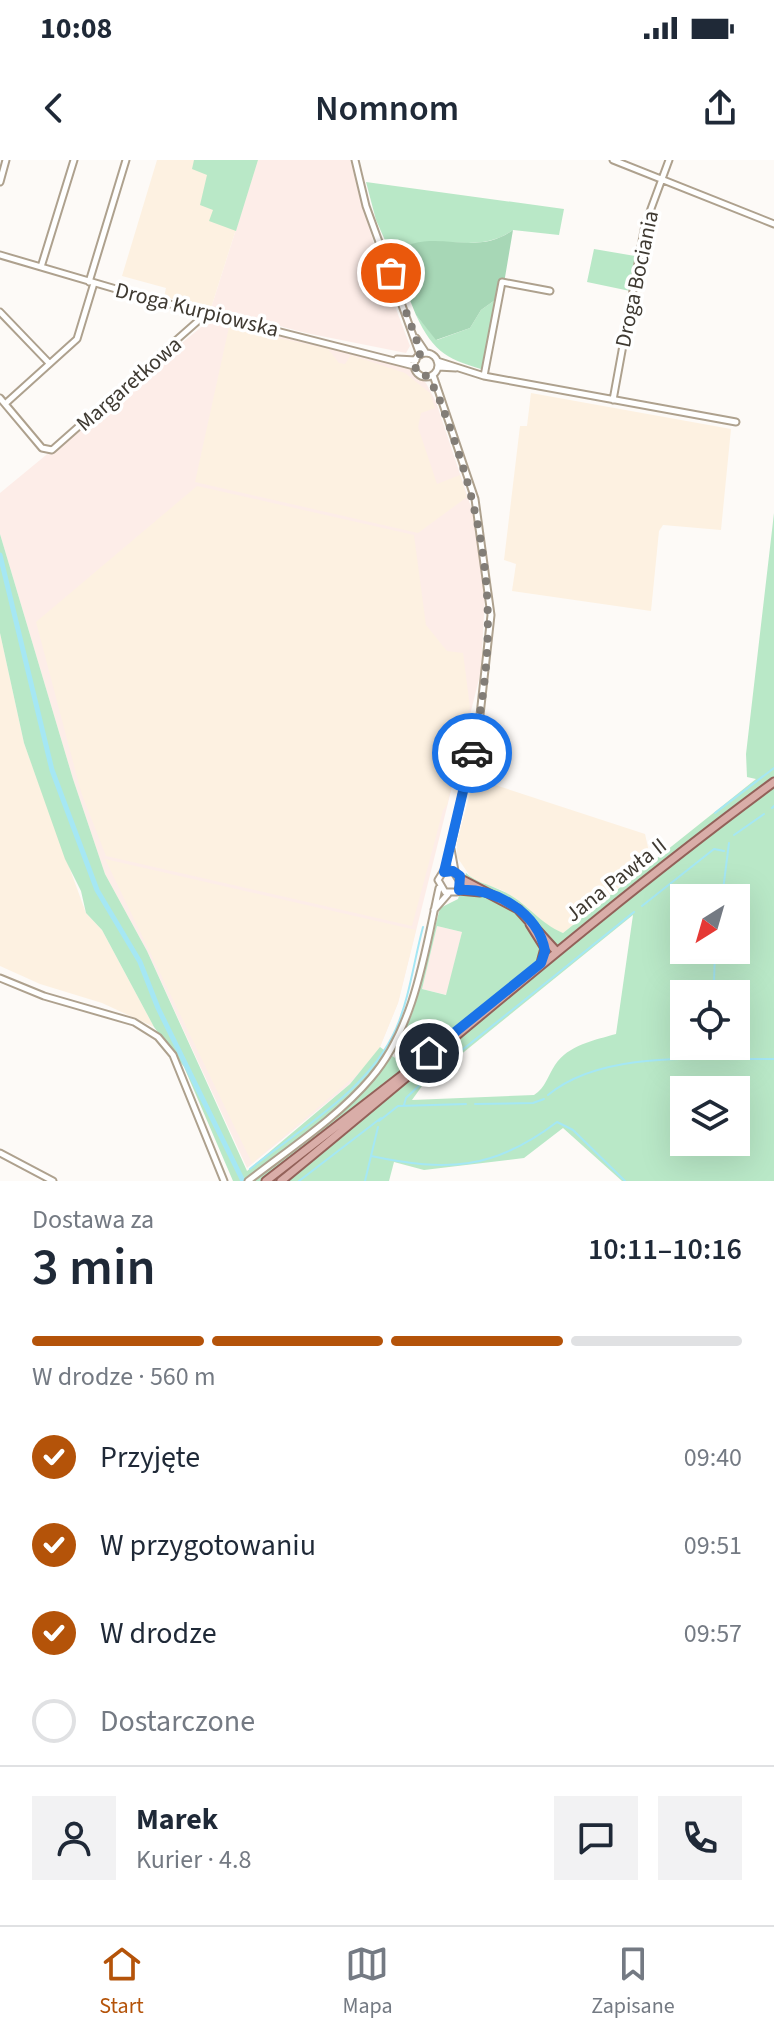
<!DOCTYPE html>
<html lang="pl">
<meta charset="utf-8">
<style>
body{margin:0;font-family:"Source Sans 3",sans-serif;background:#f2f2f3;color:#1f2937;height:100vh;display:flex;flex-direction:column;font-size:30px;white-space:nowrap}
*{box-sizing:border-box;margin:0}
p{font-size:26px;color:#747a83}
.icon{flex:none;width:44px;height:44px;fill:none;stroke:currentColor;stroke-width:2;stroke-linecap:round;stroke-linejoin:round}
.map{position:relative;height:1021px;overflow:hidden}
.drawer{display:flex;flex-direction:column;background:#fff;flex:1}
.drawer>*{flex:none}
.needle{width:52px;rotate:217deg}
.buttons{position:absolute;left:670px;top:724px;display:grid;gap:16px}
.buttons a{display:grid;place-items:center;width:80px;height:80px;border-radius:0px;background:#fff;box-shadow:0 8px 32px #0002;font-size:40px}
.pin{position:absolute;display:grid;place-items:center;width:68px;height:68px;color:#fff;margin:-34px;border:4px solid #fff;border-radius:50%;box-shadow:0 2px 8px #0007}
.courier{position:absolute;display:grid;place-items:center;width:80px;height:80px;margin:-40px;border:6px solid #1a73e8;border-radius:50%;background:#fff;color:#222;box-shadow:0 2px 10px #0007}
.head em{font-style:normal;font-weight:600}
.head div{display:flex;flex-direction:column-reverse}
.head{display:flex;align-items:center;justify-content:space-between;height:136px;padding:0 32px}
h1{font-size:52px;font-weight:600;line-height:60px}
.bar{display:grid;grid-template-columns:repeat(4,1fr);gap:12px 8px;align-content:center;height:96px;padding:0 32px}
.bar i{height:10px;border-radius:6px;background:#e0e1e3}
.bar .selected{background:#b45309}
.bar p{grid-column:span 4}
.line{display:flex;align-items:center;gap:20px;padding:0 32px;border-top:2px solid #e0e1e3}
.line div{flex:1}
.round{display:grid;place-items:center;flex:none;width:84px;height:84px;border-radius:0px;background:#f2f2f3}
ol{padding:0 32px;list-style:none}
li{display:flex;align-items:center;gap:24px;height:88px}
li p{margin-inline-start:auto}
li .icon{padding:8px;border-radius:50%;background:#b45309;color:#fff;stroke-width:4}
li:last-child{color:#747a83}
li i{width:44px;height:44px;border:4px solid #e0e1e3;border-radius:50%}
.status{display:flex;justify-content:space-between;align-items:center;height:56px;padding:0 40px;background:#fff;direction:ltr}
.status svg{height:22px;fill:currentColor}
header{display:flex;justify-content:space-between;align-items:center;height:104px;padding:0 32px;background:#fff;font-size:36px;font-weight:600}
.menu{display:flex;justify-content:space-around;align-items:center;height:112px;border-top:2px solid #e0e1e3;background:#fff;font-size:22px;color:#747a83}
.menu a{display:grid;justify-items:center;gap:4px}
.menu .selected{color:#b45309}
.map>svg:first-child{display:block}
.commercial{fill:#fdede8}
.built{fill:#fdf1e1}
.green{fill:#b9e8c7;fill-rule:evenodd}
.forest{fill:#a7d7b6}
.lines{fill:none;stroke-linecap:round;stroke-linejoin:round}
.stream{stroke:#a5e7f4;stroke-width:2}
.canal{stroke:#a5e7f4;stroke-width:5}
.minor-casing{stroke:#aea18e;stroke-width:9}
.major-casing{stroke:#936159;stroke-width:11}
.minor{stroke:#fff;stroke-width:5}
.major{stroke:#d9ada8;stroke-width:7}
.done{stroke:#827d77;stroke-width:8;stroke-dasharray:0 14.4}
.route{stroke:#1a73e8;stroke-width:10}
.labels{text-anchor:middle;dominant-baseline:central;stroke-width:7;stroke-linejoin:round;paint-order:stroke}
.street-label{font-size:22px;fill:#3f3a32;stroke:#fff}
</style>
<div class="status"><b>10:08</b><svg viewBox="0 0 49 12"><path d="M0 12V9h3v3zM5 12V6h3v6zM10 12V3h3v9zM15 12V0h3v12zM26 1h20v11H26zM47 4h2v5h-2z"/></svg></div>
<header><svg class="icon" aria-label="back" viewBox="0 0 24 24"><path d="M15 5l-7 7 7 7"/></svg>Nomnom<svg class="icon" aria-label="share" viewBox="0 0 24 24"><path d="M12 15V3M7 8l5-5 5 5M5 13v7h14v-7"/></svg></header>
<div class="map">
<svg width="774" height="1021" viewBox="0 0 774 1021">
<rect width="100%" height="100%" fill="#fdfaf7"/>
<path class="commercial" d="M258,0h92l31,109 29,77 -4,7 -100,-20 -95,-25z
M211,159l198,49 17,15 10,19 40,120 9,73 -4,76 -83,332 -18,44 -30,37 -103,84 -100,-217 -42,-77 -32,-95 -73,-245v-41z
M437,766l25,6 -15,63 -25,-6z"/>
<path class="built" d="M157,0h101l-47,148 -47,-11 2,-9 -44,-12z
M229,167l99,22 11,14 6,1 6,-9 54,18 25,20 5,15 -14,5 -3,14 19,57 23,-9 7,22 -49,36 -223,-51z
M531,233l200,36 -10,101 -58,-5 -4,6 -8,80 -139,-20 4,-27 -12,-4 16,-134h7z
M197,326l217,49 12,90 21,26 16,2 7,54 -23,98 -4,5 -31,116 -306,-70 -25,-64 -45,-170z
M0,473l24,110 62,170 16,17 52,97 -52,-24 -62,-19 -40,-18z
M474,618l171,56 6,27 -88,72 -21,-9 -38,-33 -32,-12 -15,-22v-15z
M105,699l311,71 -18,73 -23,56 -123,104z"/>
<path class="green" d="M194,0h64l-22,71 -27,-10 4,-11 -13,-5 7,-30 -15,-6z
M366,22l198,27 -5,26 -46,-5c-40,29 -81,-4 -122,24l-15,-34z
M594,89l41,7 -5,35 -43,-9z
M502,135l-14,76c-39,-11 -54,-17 -72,-56l21,25 33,-12 11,-18z
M774,353v668h-152l-59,-53 -39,30 -100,12 -30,-8 -5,19h-156l-49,-114 -30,-40 -52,-97 -16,-17 -5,-22 -16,-32 -41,-116 -24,-110v-99l73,245 32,95 42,77 100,220 103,-87 30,-37 15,11 19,-50 26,-100 18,-9 8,-26c9,9 22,11 34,17 25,10 37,32 63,43l193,-154 -9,-2 -1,-23zM684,738h52v52h-52zM633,755l-17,119c-21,6 -48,11 -61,31 -8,12 -9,22 -21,30l-122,5 10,-14zM437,766l25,6 -16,63 -24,-6zM684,834h52v52h-52zM684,930h52v52h-52z"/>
<path class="forest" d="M513,70l-11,65 -21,15 -11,18 -34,12 -20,-25 -25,-61c43,-30 81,6 122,-24z"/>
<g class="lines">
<path class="stream" d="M772,648l2,-2
M715,653l59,-45
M734,675l30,-21
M722,738l7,-55
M642,746l72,-57 10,2
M714,822l1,-32
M731,886v8
M548,935c55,-46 157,-35 226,-36
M475,944l58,-1 11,-4
M404,945l2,-7 20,-19 208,-167
M379,961l19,-15 68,-2
M371,996l7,-29
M250,1009c51,-41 119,-79 146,-140 14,-33 18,-69 27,-102
M299,1021l82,-63
M365,1021l6,-25c76,16 123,14 186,-34l16,8 52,51"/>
<path class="canal" d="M0,395l52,215 45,120 43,72 18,46 85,173"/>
<g class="minor-casing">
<path id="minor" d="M355,0l11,46 54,149
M613,0l161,64
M0,22l6,-22
M0,95l150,44 264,67
M41,107l33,-107
M89,122l37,-122
M0,152l49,51
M416,178l10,15
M414 205a12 12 0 1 1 24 0a12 12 0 1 1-24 0Z
M397,199l19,1
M437,201l47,15 252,46
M438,207l18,1
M433,215l42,124 16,116 -11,100 -34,152 -8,13 7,12h12l4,-9 -8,-12 -9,1
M484,216l18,-94 48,9
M0,238l42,50 10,2 155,-137
M613,240l32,-175 24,-65
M5,244l72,-65 17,-56
M451,689l4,22
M434,750l14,-16
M0,818l44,18 90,26 24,15 15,18 51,126
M0,993l53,28
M248,1021c41,-32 89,-63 123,-103 44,-51 54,-127 68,-190"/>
</g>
<g class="major-casing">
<path id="major" d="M461,719l57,30 38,42
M459,730l21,2
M530,764l15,24 -4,15
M266,1021l179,-139
M281,1021c164,-134 322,-273 493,-399"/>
</g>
<use href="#minor" class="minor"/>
<use href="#major" class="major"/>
</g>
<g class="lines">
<path class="done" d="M391,113l25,65 4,17 -5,15 13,7 9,16c50,128 66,224 35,360"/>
<path class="route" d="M429,893l112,-90 4,-12c-7,-39 -50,-63 -86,-61l1,-14 -7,-5 -9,1 28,-119"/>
</g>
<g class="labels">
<g class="street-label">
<text transform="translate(637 119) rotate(-78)">Droga Bociania</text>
<text transform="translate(197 150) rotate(14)">Droga Kurpiowska</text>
<text transform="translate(129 224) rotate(-41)">Margaretkowa</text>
<text transform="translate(616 720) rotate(-38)">Jana Pawła II</text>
</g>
</g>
</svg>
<div class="buttons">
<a><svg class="needle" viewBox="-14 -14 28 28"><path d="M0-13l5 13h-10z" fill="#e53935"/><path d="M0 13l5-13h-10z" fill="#747a83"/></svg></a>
<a><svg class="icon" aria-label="locate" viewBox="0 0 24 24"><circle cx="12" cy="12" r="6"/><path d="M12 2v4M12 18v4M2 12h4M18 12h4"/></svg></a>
<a><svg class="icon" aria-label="layers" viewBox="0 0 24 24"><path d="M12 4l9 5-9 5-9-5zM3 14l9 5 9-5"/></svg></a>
</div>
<div class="pin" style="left:391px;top:113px;background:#ea580c"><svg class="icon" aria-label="bag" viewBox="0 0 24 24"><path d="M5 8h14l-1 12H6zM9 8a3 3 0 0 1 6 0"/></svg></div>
<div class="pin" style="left:429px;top:893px;background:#1f2937"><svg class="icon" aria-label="home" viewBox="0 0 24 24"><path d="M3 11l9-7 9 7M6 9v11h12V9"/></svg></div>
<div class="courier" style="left:472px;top:593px"><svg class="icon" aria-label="car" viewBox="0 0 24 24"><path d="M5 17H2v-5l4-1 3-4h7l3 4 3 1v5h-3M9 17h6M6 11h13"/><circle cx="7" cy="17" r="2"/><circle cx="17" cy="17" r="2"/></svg></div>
</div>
<section class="drawer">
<div class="head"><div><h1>3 min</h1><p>Dostawa za</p></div><em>10:11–10:16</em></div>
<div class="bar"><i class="selected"></i><i class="selected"></i><i class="selected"></i><i></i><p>W drodze · 560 m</p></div>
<ol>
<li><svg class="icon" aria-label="check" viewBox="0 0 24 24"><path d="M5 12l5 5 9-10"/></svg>Przyjęte<p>09:40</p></li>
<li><svg class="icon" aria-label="check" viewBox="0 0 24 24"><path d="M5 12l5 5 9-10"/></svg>W przygotowaniu<p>09:51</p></li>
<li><svg class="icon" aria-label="check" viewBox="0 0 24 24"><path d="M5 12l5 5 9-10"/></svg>W drodze<p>09:57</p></li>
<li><i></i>Dostarczone</li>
</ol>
<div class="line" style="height:144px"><a class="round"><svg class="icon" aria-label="person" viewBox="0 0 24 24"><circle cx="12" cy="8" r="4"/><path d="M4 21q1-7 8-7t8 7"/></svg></a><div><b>Marek</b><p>Kurier · 4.8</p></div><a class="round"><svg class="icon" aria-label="chat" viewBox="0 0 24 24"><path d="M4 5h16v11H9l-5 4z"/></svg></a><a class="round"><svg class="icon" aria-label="phone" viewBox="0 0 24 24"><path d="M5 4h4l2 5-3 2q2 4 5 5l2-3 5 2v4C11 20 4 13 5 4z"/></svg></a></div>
</section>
<nav class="menu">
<a class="selected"><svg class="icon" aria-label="home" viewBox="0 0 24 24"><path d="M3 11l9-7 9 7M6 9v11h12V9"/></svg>Start</a>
<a><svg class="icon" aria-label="map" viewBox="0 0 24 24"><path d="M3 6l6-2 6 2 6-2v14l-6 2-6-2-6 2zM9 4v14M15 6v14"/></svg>Mapa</a>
<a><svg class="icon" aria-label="saved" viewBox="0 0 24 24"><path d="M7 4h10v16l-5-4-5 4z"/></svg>Zapisane</a>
</nav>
